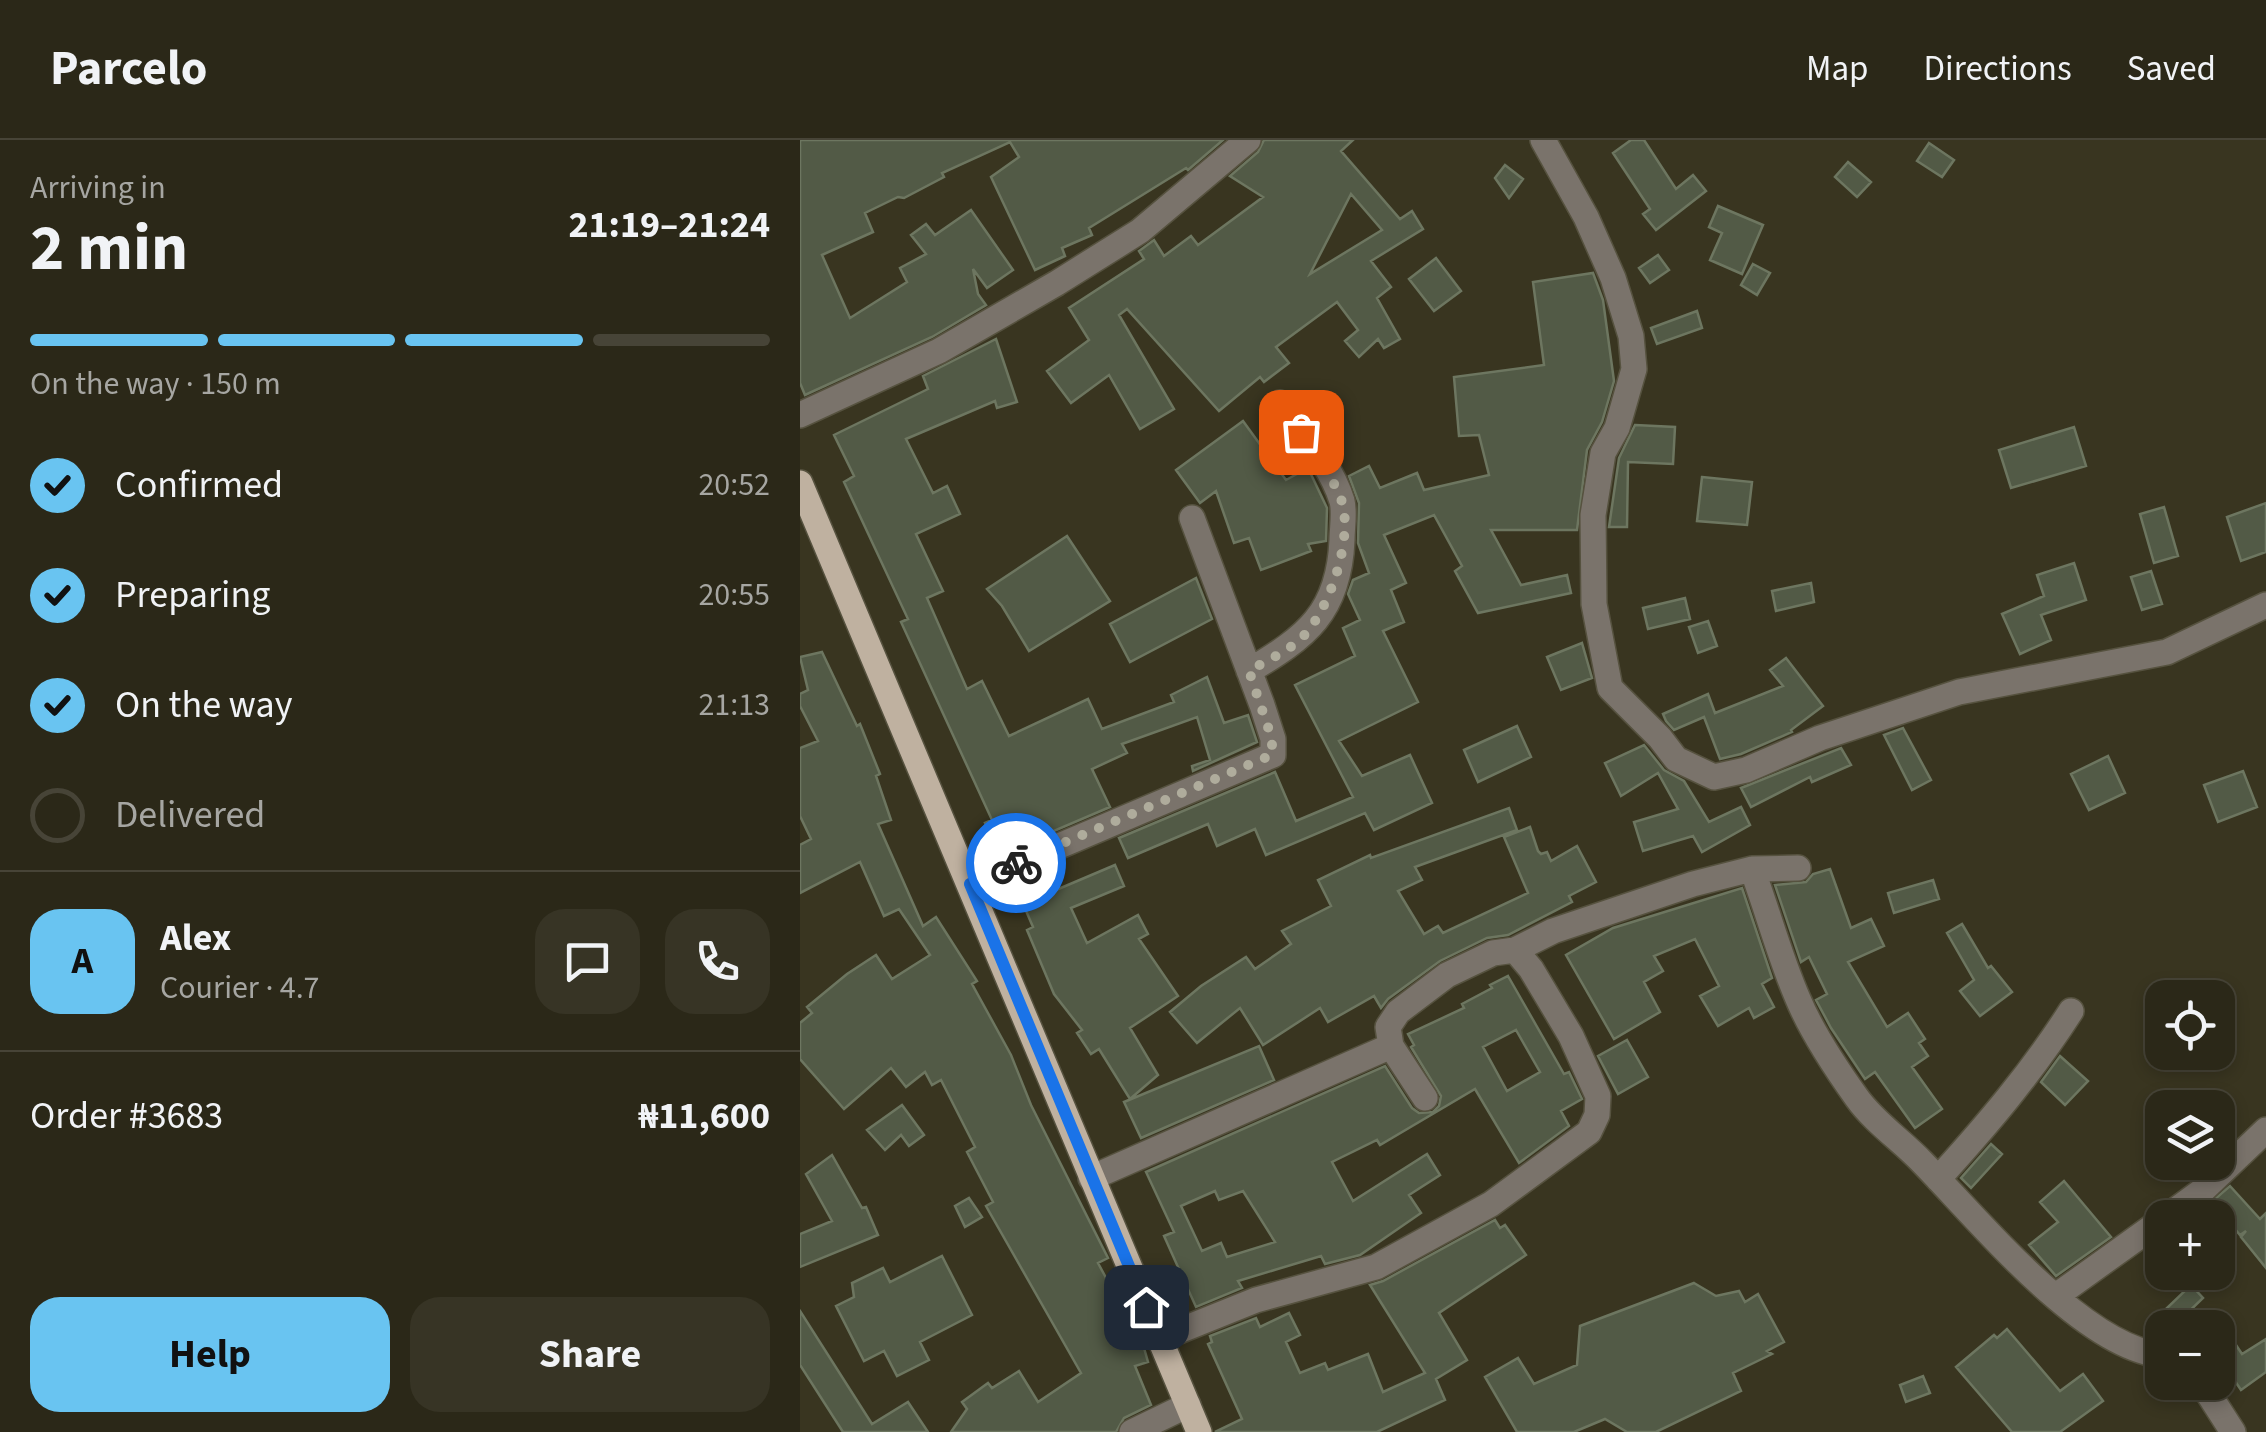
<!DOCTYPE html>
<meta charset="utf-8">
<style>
body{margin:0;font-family:"Source Sans 3",sans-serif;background:#373425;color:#f1f3f6;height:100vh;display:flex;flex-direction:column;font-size:38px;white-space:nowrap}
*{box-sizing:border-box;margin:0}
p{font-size:32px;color:#a6a6a2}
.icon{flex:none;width:55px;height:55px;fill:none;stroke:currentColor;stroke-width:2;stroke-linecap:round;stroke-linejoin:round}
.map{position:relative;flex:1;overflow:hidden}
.panel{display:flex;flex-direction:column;background:#2b2818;width:800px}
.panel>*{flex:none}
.buttons{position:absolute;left:1345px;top:840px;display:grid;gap:20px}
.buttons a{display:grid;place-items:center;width:90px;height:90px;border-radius:20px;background:#2b2818;box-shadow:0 5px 15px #0003,0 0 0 2px #474437;font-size:50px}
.pin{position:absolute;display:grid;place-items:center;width:85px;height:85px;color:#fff;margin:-42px;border-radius:20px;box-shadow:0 5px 15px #0006}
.courier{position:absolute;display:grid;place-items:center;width:100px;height:100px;margin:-50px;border:8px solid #1a73e8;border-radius:50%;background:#fff;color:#222;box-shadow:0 2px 12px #0007}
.summary em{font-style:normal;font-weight:700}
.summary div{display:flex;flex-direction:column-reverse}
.summary{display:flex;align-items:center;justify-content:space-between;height:170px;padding:0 30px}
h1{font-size:65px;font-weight:700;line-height:75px}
.bar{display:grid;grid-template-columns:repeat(4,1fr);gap:15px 10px;align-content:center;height:120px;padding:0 30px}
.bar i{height:12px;border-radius:8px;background:#474437}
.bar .active{background:#69c4f1}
.bar p{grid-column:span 4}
.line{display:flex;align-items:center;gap:25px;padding:0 30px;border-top:2px solid #474437}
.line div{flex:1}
.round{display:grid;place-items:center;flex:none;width:105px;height:105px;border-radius:30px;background:#373425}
ol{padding:0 30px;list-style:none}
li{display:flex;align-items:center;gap:30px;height:110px}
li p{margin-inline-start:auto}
li .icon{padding:10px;border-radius:50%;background:#69c4f1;color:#111;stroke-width:4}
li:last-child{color:#a6a6a2}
li i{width:55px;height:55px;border:5px solid #474437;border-radius:50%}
.cta{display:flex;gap:20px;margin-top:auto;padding:20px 30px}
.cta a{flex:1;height:115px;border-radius:30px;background:#69c4f1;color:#111;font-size:40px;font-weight:700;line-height:115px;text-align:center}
.cta a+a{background:#373425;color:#f1f3f6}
header{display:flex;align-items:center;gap:60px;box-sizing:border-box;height:140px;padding:0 50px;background:#2b2818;border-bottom:2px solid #474437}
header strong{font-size:48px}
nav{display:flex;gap:55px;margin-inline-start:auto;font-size:35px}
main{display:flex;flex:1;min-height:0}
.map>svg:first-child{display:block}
.building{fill:#525a46;stroke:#6d7660;stroke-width:2.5;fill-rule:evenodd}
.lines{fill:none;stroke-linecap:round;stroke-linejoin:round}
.minor-casing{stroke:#56523f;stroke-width:28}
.major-casing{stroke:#56523f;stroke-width:28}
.minor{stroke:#7a736b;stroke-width:25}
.major{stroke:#bfb1a0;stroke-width:25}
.done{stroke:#afac9c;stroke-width:10;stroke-dasharray:0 18}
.route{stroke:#1a73e8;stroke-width:12}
</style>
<header>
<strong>Parcelo</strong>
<nav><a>Map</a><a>Directions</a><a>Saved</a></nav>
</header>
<main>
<section class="panel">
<div class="summary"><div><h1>2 min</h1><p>Arriving in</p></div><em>21:19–21:24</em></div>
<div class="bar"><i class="active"></i><i class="active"></i><i class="active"></i><i></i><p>On the way · 150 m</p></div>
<ol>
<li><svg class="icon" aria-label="check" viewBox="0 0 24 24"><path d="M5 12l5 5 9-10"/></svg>Confirmed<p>20:52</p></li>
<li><svg class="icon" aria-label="check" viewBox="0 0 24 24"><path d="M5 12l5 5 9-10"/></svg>Preparing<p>20:55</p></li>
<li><svg class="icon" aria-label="check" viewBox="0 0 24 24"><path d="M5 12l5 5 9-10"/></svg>On the way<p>21:13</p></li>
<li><i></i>Delivered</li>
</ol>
<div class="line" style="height:180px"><b class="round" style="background:#69c4f1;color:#111">A</b><div><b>Alex</b><p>Courier · 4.7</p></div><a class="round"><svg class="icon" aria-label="chat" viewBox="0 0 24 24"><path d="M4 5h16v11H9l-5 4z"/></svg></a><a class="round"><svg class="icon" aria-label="phone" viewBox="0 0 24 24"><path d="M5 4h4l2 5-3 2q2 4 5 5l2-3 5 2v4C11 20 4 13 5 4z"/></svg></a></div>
<div class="line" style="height:130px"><div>Order #3683</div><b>₦11,600</b></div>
<div class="cta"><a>Help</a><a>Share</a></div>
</section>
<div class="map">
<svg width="1466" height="1292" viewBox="0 0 1466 1292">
<rect width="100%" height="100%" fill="#393520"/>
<path class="building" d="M0,0h423l-35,30 -2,-2 -97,60 3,7 -30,13 3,8 -30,14 -44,-93 28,-20 -9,-15 -68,31 2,4 -40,21 -6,-1 -33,16 8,19 -51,23 28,63 57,-36 -7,-14 26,-14 -15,-19 15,-11 9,11 36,-25 42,60 -26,18 -14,-19 5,25 8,11 -54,32 -127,58 -5,-12z
M464,0h89l-12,11 59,68 12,-8 11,18 -52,32 20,26 -14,11 23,41 -16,9 -6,-9 -19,18 -14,-16 13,-11 -21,-28 -61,45 13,16 -25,19 -4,-5 -41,34 -92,-102 -8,6 55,94 -34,20 -31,-54 -38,28 -24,-32 42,-31 -20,-32 75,-49 -5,-8 15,-11 10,16 27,-20 7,9 65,-48 -33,-21 28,-24zM551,54l31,36 -72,44z
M831,0h13l32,49 17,-14 13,16 -50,39 -13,-16 7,-5 -37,-56z
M1129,3l25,17 -12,17 -25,-16z
M1048,22l23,20 -14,15 -22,-20z
M705,25l18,14 -14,19 -14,-20z
M918,66l45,19 -21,49 -32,-14 12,-27 -13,-6z
M858,115l11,15 -19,13 -11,-15z
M636,118l25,33 -27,20 -25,-32z
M953,124l17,9 -13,22 -16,-10z
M793,133l10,27 11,81 -12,41 -15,28 -10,80h-86l30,55 46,-10 4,18 -93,20 -23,-42 7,-5 -28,-51 -50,20 22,48 -15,7 13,32 -21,9 35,71 -79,39 23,35 48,-21 22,48 -58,27 -9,-17 -99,42 -11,-26 -38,17 -9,-22 -80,34 -9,-20 156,-66 21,49 57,-24 -58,-112 60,-29 -12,-28 17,-8 -12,-26 5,-14 16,-7 -11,-30 1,-40 -10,-27 20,-10 11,22 37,-15 7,17 65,-15 -10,-40 -20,1 -5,-59 90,-12 -11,-83z
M897,171l5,17 -45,16 -6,-16z
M196,199l21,63 -20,6 -2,-7 -89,38 27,54 14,-7 13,28 -44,20 27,57 -16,7 40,91 15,-8 27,55 79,-37 14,30 72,-27 -3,-7 36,-18 17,46 24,-8 9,27 -64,29 -1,-5 18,-6 -13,-43 -75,27 5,9 -35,16 18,38 -110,47 -15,-31 7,-3 -91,-198 7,-3 -64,-137 10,-6 -20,-41 94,-46 -5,-13z
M443,281l43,59 22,-12 19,40 -1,33 -18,3 3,7 -50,19 -12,-32 -15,5 -18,-52 -16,12 -24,-33z
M835,285l40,2 -2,37 -45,-2 -1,65h-18l10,-69z
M1274,287l12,39 -75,22 -12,-38z
M902,337l50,5 -5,43 -50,-4z
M1466,363v49l-25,9 -14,-44z
M1364,367l14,49 -24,7 -14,-49z
M267,396l43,65 -81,50 -27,-45 -15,-17z
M1274,423l12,37 -45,15 10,25 -31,14 -18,-40 42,-18 -7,-21z
M1351,431l11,33 -20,6 -11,-33z
M396,438l16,41 -82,43 -20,-38z
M1011,443l3,19 -38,9 -4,-20z
M885,458l5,21 -42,10 -5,-21z
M908,481l9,25 -19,7 -9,-26z
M782,503l10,35 -31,12 -14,-33z
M22,512l35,74 3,-2 20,50 -4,2 15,44 -13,4 45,102 13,-9 41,64 -5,3 39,71 20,50 77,153 -10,5 21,39 -4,2 29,44 4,14 -13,4 16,39 -27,13 -8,14h-165l16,-23 -5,-7 26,-19 4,5 27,-17 19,31 43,-29 -95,-167 7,-4 -26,-50 8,-5 -34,-67 -9,5 -7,-13 -19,15 -15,-19 -47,41 -44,-50v-36l12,-10 -5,-6 40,-33 29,-19 16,24 38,-24 -31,-46 -15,7 -24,-54 -60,31v-48l11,-6 -11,-23v-68l18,-7 -18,-35v-12l8,-4 -8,-33z
M986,518l37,48 -32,24 1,2 -51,22 -21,5 -16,-42 -30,13 -8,-9 -3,-7 45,-20 7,19 68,-27 -13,-16z
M717,586l14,31 -53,25 -14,-32z
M1103,588l28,52 -19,10 -28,-55z
M844,605l20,25 20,11 25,41 32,-15 9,18 -48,27 -9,-16 -50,15 -9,-29 44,-13 -20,-36 -37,23 -16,-33z
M1041,608l10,17 -39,17 -2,-5 -59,30 -10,-19z
M1308,616l17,37 -36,17 -18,-36z
M1443,631l14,36 -39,15 -14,-37z
M709,668l8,22 -102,37 7,13 -24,11 26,43 14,-8 5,7 85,-40 -24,-56 26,-10 8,24 3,3 6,-2 4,9 26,-15 19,36 -27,14 3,6 -64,33 -21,3 -47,23 -52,38 -7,9 -7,-12 -46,26 -8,-14 -57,37 -23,-37 -43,35 -27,-31 31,-26 45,-29 9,12 36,-25 -9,-13 49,-25 -13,-26 52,-25 1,3z
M315,725l9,21 -53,22 16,35 51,-28 10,19 -9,5 39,57 -48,32 28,47 -28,24 -31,-50 -8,5 -14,-21 5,-3 -28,-36 -27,-64 6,-3 -19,-44 33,-14 9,21z
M1030,729l21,59 20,-9 13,27 -36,16 39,65 21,-14 17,26 -6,4 9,13 -16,11 30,42 -27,19 -40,-56 -10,7 -34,-51 -15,-28 11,-6 -18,-37 -8,5 -26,-77 31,-3 7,-8z
M1133,740l6,19 -45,14 -6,-20z
M942,748l30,90 -10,6 12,23 -20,11 -5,-10 -31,18 -18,-30 19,-10 -24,-47 -41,17 9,15 -19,11 16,30 -46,27 -48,-84 47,-27z
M1162,784l26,44 3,-2 21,26 -32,24 -20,-25 14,-11 -27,-47z
M708,836l56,98 5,-2 13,27 -21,12 8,15 -50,37 -44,-74 -95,56 -3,-5 -45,22 21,39 74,-47 13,21 -31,20 12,18 -61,42 -35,9 -4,-8 -83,25 4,7 -46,19 -32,-71 10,-4 -28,-60 239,-106 27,42 7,5 14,-1 6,-6 2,-10 -30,-49 3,-2 -6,-11 56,-26 -2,-4 30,-16 -2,-3zM716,890l24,42 -33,19 -24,-44zM415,1051l4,9 24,-9 32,51 -48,15 -6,-14 -19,8 -21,-45z
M827,900l21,37 -30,17 -20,-38z
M459,906l15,34 -133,58 -17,-36z
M1260,916l28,25 -23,24 -24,-23z
M102,965l22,30 -15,11 -8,-11 -16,15 -18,-20z
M1191,1004l11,10 -31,34 -10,-10z
M32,1015l30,53 4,-1 12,28 -78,32v-33l32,-13 -26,-47z
M1264,1041l47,56 -55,39 -27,-31 29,-23 -18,-20z
M1430,1046l30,33 6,-6v55l-25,-31 5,-6 -6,4 -11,-13 -7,6 -4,-10h-25z
M169,1058l13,19 -17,10 -10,-21z
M695,1080l5,8 5,-3 21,30 -87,58 28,47 -31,19 9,21 -68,32h-162l27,-13 -34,-75 4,-2 -2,-6 46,-18 4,9 29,-14 11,22 -14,7 14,31 25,-10 3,7 40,-16 15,38 42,-19 -55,-88 13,-4z
M142,1116l30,59 -52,27 9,18 -32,16 -13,-25 -20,10 -28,-55 18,-9 -2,-14 31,-15 7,14z
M894,1143l22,13 23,-5 6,11 13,-8 26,48 -17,9 5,3 -39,19 8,18 -85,41h-29l-22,-13 -31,13h-57l-32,-55 33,-19 16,26 43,-19 3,-39z
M1391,1145l12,13 -31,30h-10l-1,10 -9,-2 -7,-7z
M0,1171l72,113 36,-22 20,30h-85l-43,-67z
M1207,1189l53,62 23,-17 20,27 -43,31h-48l-56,-65 38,-32 3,3z
M1432,1199l10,15 24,-15v33l-25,18 -23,-34v-8z
M1123,1236l7,17 -24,9 -6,-17z"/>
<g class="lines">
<g class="minor-casing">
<path id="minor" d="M743,0l43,77 27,61 18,58 3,33 -17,59 -14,25 -10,62 1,89 16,84 50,50 16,21 38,18 32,-7 74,-32 139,-46 208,-40 99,-47
M0,275l139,-64 118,-68 83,-52 108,-91
M449,531c57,-34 90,-58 93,-131 0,-12 3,-27 0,-39 -11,-36 -40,-68 -62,-98
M952,729c16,43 28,89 46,130 13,31 39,71 59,99 17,24 45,43 65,64 55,56 162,187 240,193
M170,744l303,-129v-16l-11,-34 -70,-187
M625,958l-34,-52 -3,-19 10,-15 49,-37 46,-22 22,-3 38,-19 140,-47 59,-15 46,-1
M291,1038l300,-132
M1138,1039c49,-54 94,-107 133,-168
M1365,1078l38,-28 63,-60
M1256,1156l106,-76
M359,1199l97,-39 120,-33 115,-63 98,-72 8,-17 1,-19 -27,-60 -40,-67 -16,-19
M1401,1242l32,50
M332,1292l56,-27"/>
</g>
<g class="major-casing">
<path id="major" d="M0,343l399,949"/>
</g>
<use href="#minor" class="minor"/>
<use href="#major" class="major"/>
</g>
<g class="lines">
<path class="done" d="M216,723l256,-108v-16l-23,-68c15,-9 33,-17 47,-28 32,-25 59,-106 45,-144 -10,-24 -25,-46 -40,-67"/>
<path class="route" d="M216,723l-46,21 176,423"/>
</g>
</svg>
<div class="buttons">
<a><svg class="icon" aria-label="locate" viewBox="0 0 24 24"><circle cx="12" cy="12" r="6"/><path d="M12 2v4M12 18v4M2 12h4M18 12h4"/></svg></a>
<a><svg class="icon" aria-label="layers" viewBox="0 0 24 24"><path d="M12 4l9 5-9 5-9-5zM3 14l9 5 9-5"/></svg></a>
<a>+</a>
<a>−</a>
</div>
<div class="pin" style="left:501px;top:292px;background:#ea580c"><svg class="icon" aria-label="bag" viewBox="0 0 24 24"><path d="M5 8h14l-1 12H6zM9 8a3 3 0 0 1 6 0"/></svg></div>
<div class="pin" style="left:346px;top:1167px;background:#1f2937"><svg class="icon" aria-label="home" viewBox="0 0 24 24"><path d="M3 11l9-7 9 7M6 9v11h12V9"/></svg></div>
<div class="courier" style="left:216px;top:723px"><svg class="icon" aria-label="bike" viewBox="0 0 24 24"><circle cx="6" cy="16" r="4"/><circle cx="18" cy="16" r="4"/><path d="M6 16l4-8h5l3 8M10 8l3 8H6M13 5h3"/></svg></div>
</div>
</main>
